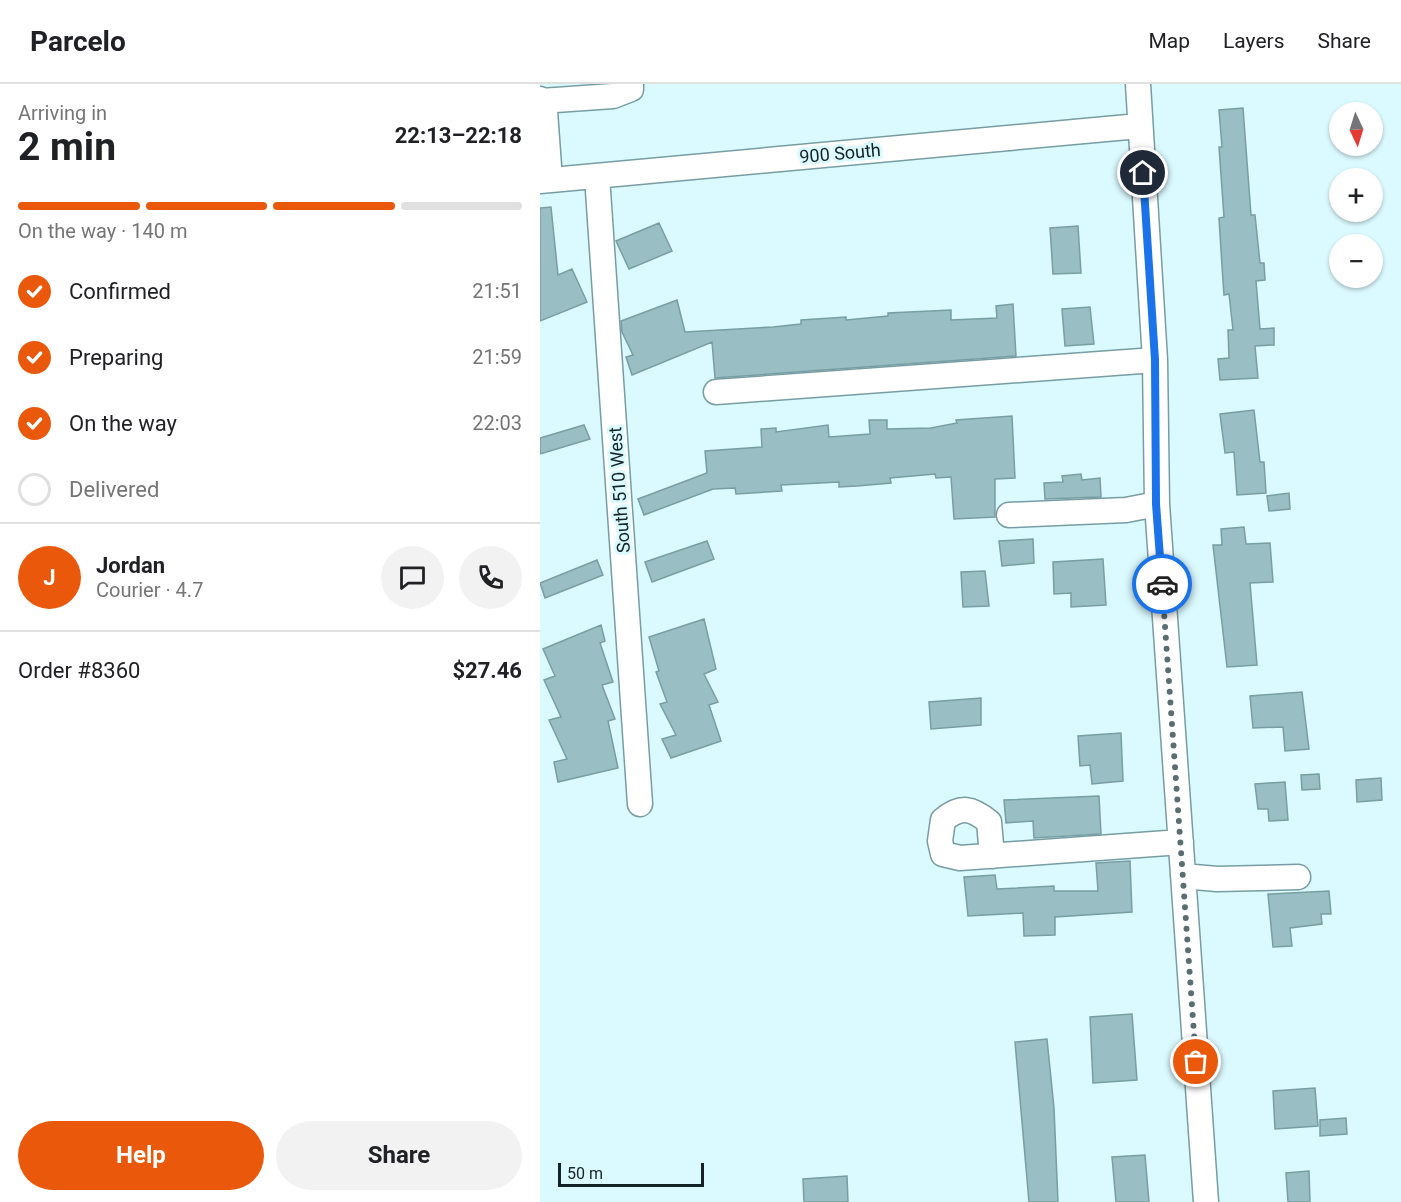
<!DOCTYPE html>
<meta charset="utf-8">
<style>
body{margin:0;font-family:Roboto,sans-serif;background:#f2f2f2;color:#202124;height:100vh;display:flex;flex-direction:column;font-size:22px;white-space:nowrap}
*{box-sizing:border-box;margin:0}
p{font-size:20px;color:#757577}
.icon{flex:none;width:33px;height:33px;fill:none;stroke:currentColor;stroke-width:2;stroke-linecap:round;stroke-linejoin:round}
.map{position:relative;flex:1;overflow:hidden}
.side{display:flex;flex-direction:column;background:#fff;width:540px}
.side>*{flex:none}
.needle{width:39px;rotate:176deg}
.controls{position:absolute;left:789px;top:18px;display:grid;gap:12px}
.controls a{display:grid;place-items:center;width:54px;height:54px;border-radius:50%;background:#fff;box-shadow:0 2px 4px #0004;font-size:30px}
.scale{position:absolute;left:18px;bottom:15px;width:146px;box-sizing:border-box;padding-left:6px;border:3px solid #142325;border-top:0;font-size:16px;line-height:21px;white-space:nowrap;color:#142325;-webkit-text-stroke:4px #dbfaff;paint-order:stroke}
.pin{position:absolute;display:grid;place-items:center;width:51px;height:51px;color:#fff;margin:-26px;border:3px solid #fff;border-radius:50%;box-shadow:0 2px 6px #0007}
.courier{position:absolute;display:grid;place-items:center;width:60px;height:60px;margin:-30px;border:4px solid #1a73e8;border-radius:50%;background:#fff;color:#222;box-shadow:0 2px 8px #0007}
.headline em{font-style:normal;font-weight:700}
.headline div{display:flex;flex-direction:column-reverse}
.headline{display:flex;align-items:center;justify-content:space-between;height:102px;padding:0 18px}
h1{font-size:39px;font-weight:700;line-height:45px}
.bar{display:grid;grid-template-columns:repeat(4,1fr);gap:9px 6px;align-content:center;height:72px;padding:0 18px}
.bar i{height:8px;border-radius:4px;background:#e0e0e0}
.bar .active{background:#ea580c}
.bar p{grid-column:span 4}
.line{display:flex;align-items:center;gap:15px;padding:0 18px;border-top:2px solid #e0e0e0}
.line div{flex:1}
.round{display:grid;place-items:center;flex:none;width:63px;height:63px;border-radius:32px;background:#f2f2f2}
ol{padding:0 18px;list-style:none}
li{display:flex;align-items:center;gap:18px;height:66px}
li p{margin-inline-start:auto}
li .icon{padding:6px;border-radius:50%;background:#ea580c;color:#fff;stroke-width:4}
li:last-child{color:#757577}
li i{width:33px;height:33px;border:3px solid #e0e0e0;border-radius:50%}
.button{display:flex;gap:12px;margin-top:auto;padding:12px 18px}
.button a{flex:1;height:69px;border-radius:36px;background:#ea580c;color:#fff;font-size:24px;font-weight:700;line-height:69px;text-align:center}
.button a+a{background:#f2f2f2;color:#202124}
header{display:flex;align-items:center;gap:36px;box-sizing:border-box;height:84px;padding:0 30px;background:#fff;border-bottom:2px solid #e0e0e0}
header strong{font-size:28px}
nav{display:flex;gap:33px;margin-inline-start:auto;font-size:21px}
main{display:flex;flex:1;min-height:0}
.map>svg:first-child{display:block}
.building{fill:#99bfc5;stroke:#789ea3;stroke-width:1.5}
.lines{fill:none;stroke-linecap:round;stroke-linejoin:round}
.minor-casing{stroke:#779da2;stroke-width:27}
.minor{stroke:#fff;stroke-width:24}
.done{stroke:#5a6e71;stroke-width:6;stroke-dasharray:0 10.8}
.route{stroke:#1a73e8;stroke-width:8}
.labels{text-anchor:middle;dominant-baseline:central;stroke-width:6;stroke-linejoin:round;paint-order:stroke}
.street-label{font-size:18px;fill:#142325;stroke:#dbfaff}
</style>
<header>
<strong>Parcelo</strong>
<nav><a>Map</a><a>Layers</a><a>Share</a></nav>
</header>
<main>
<section class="side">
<div class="headline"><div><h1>2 min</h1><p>Arriving in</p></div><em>22:13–22:18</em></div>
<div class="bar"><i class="active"></i><i class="active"></i><i class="active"></i><i></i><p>On the way · 140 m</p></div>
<ol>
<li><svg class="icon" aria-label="check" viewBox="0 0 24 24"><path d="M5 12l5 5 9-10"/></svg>Confirmed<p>21:51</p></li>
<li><svg class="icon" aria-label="check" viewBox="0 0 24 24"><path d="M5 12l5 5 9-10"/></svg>Preparing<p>21:59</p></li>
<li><svg class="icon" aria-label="check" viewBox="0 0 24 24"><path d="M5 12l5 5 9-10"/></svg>On the way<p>22:03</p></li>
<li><i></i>Delivered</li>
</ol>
<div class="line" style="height:108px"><b class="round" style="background:#ea580c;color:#fff">J</b><div><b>Jordan</b><p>Courier · 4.7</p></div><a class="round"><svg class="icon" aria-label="chat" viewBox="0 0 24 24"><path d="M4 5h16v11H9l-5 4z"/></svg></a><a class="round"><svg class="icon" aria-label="phone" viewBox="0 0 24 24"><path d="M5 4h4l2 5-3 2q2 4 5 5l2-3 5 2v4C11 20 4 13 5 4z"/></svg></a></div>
<div class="line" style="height:78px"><div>Order #8360</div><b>$27.46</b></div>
<div class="button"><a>Help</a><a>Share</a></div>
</section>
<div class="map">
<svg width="861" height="1118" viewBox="0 0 861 1118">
<rect width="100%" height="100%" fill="#dbfaff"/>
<path class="building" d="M703,24l8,107h4l5,48h4l1,17 -9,1 4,48 14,-1v17l-19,1 3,32 -38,2 -2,-21 11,-1 -1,-28h5l-4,-36 -5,1 -2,-29 -3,-48 5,-1 -5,-70h3l-3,-37z
M11,123l7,68 14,-6 15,33 -47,19v-113z
M119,139l13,28 -43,18 -13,-28z
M538,142l3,47 -28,1 -3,-46z
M137,216l8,32 88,-5 28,-3v-4l45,-3v3l42,-4v-3l63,-3v10l46,-2 -1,-12 17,-2 3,52 -301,22 -3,-36 -80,33 -6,-18 7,-2 -11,-23 -1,-11z
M550,223l4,37 -29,2 -3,-37z
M714,326l6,52h4l2,31 -29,2 -3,-43 -9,1 -5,-39z
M472,332l3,62 -20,1v38l-41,2 -3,-42 -15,1 -1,-4 -45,4 1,5 -34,3 -18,1v-5l-58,3 1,6 -46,3 -1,-6 -22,1 -69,26 -6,-16 69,-26 -2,-22 57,-4 -1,-18 15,-1v4l52,-7 1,12 41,-3 -1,-14h18v9l44,-1 26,-5 -1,-3z
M44,341l6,14 -50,15v-16z
M541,390l1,6 18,-2 1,19 -56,2 -1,-16 19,-1 -1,-6z
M749,409l1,16 -21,2 -2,-15z
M704,443l2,17 24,-1 3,39 -23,1 7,82 -30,2 -14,-122h9l-1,-16z
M493,455l1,24 -32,3 -3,-25z
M167,457l7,18 -62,23 -7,-20z
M563,475l3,46 -35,2v-14l-17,1 -1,-32z
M57,476l6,15 -58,23 -5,-15z
M445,487l4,35 -26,1 -2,-35z
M164,535l12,50 -12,5 14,28 -9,3 12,36 -50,17 -9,-19 14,-4 -16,-31 7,-2 -11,-30 3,-1 -10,-34z
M61,541l4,16 -5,2 13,39 -11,3 13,34 -7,2 10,47 -60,14 -4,-20 13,-3 -18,-39 12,-3 -17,-37 11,-4 -12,-27z
M762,608l7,57 -24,2 -2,-24 -30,1 -3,-32z
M441,614v27l-50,4 -2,-27z
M581,649l2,48 -31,3 -2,-19 -10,1 -2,-30z
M779,690l1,15 -18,1 -1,-15z
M841,694l1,22 -25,2 -1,-22z
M745,698l3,38 -19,1 -1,-12h-10l-3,-25z
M559,712l2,38 -67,4 -1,-17 -27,2 -2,-23z
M590,777l2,51 -77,5v18l-31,1 -1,-23 -55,3 -4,-39 31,-2 2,14 57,-3v5h44l-2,-28z
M789,807l2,23h-10l1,10 -32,4 2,18 -19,1 -5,-53z
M592,930l5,66 -44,3 -3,-66z
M507,955l7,69 4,94h-29l-14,-160z
M775,1004l3,38 -43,3 -2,-38z
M806,1034l1,16 -27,2v-16z
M605,1071l4,47h-33l-4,-45z
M769,1087l1,31h-22l-2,-29z
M307,1092l1,26h-44l-1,-23z"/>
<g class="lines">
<g class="minor-casing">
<path id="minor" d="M598,0l17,276 2,144 49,698
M0,15l5,12 5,69
M1,17l72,-5 18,-7v-5
M57,92l43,628
M0,97l599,-55
M176,308l439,-32
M469,431l117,-5 31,-6
M452,772l-3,-34c-17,-14 -28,-17 -46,-2l-3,21 3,13 17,4 221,-16
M643,792l34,3 81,-2"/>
</g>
<use href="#minor" class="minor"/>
</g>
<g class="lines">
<path class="done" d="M622,500l34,478"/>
<path class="route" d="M603,89l12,187 1,144 6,80"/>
</g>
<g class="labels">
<g class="street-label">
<text transform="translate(300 69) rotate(-5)">900 South</text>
<text transform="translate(79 406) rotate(-94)">South 510 West</text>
</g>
</g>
</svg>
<div class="controls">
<a><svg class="needle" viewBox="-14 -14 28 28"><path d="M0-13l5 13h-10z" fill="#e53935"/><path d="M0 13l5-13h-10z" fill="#757577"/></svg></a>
<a>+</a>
<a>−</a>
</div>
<div class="scale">50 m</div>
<div class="pin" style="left:656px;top:978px;background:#ea580c"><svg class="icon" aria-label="bag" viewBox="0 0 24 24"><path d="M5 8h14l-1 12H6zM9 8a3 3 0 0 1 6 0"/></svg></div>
<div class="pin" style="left:603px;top:89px;background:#1f2937"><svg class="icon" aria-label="home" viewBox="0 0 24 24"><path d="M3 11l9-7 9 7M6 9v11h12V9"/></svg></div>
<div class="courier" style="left:622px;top:500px"><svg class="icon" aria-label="car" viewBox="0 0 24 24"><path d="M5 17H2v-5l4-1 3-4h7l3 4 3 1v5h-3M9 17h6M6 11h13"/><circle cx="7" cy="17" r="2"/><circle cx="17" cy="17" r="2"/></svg></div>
</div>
</main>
